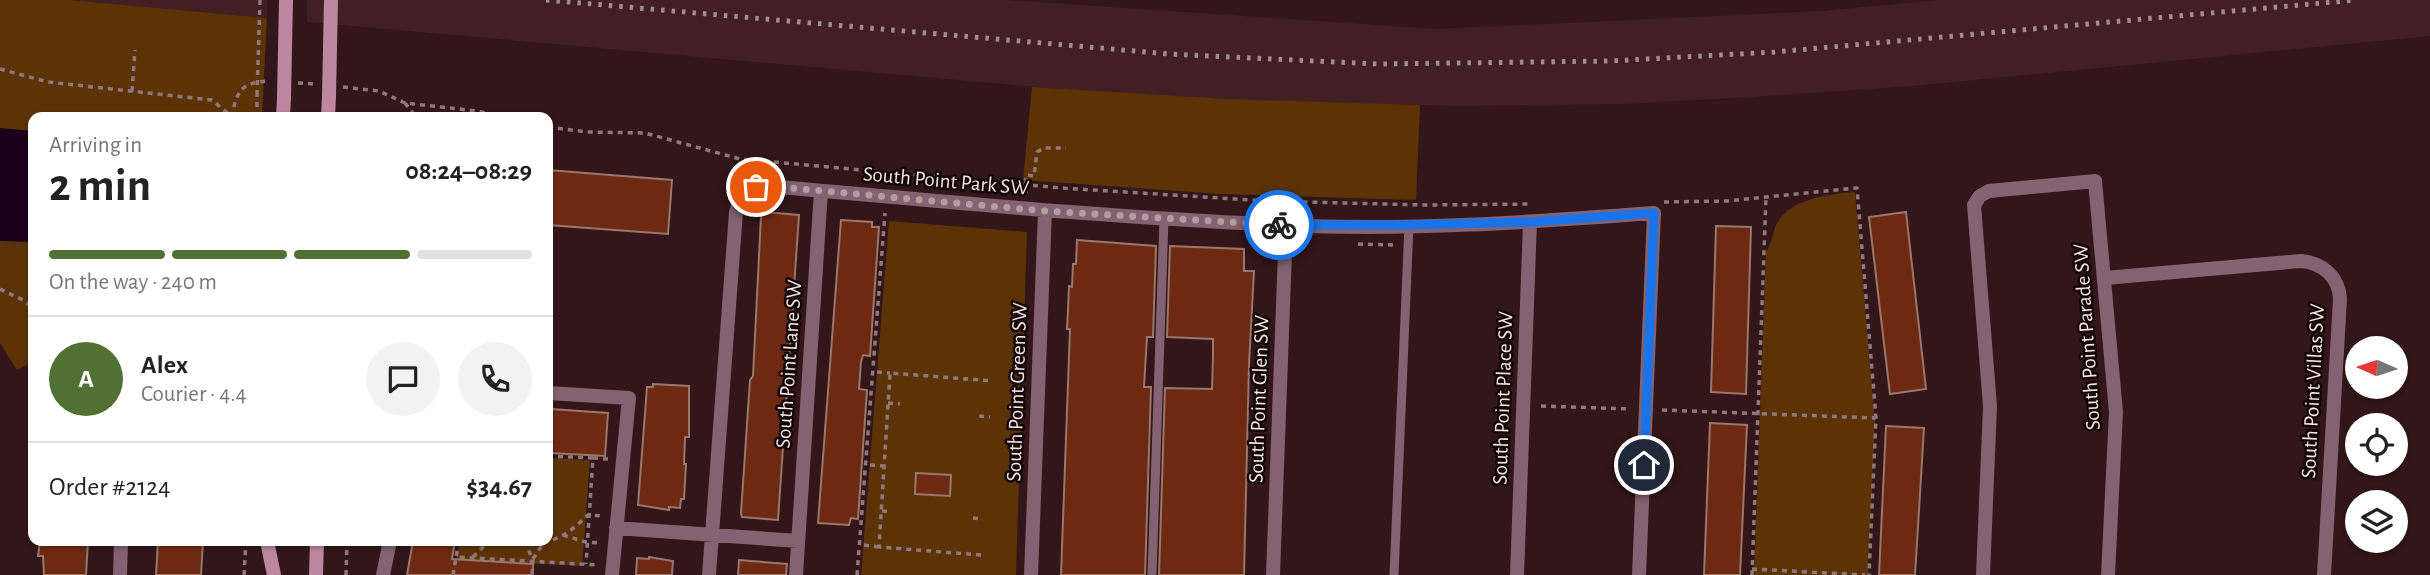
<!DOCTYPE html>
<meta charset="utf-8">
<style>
body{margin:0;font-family:"Alegreya Sans",sans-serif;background:#f2f2f2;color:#222;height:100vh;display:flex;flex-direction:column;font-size:26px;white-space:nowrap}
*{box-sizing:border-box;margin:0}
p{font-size:23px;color:#767676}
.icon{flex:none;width:38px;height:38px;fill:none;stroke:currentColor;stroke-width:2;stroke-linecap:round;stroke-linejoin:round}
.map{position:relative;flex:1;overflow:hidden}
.panel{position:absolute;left:28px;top:112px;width:525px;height:434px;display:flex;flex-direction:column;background:#fff;border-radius:14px;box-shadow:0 2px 5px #0004}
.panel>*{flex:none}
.needle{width:46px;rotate:273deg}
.tools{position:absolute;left:2345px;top:336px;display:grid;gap:14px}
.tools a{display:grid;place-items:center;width:63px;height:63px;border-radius:50%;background:#fff;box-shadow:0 2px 5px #0004;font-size:35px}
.pin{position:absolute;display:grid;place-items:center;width:60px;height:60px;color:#fff;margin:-30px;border:4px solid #fff;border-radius:50%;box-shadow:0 2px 7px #0007}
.courier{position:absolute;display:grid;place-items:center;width:70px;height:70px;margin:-35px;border:5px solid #1a73e8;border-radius:50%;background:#fff;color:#222;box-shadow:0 2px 9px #0007}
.overview em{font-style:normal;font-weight:700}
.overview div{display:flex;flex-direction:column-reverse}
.overview{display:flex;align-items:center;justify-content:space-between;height:119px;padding:0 21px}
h1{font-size:46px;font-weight:700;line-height:52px}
.bar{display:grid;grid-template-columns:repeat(4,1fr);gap:10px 7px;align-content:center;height:84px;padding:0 21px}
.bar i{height:9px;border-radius:5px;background:#e0e0e0}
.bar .on{background:#507034}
.bar p{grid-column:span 4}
.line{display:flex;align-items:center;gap:18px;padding:0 21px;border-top:2px solid #e0e0e0}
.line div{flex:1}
.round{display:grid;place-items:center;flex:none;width:74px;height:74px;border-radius:37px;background:#f2f2f2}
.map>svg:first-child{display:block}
.built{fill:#421f23}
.green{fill:#5b3307}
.water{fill:#1b001c}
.building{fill:#6e2912;stroke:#98776c;stroke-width:2}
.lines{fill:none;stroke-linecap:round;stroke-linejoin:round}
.path{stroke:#90787a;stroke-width:3.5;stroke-dasharray:5 5;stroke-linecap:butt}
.service{stroke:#836271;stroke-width:9}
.minor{stroke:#836271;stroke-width:14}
.secondary{stroke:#bc879f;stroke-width:14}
.rail{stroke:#a38c8e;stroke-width:5;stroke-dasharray:3.5 7;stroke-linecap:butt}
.path-bridge{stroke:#90787a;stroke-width:3.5;stroke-dasharray:5 5;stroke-linecap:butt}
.secondary-bridge{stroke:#bc879f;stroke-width:14}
.done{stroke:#b39d9e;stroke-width:7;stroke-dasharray:0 12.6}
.route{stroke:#1a73e8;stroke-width:9}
.labels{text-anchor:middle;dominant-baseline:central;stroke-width:5;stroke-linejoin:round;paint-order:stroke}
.street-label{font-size:21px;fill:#f9e5e6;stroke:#120607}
</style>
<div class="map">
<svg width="2430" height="575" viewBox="0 0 2430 575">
<rect width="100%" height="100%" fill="#321619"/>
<path class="built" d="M70,0h197v18z
M307,0h701l428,29 386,-18 115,-11h493v36l-518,50 -161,11 -127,7 -165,2 -172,-4 -171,-8 -809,-72z"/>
<path class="green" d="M0,0h70l197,18 -5,99h-229v245l-16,8 -17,-27z
M1032,87l194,12 194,6 -4,95 -196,-6 -197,-14z
M1855,192l20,229 -7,154h-114l12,-324c7,-8 6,-17 10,-26 14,-27 53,-31 79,-33z
M889,221l138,11 -11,343h-155z
M548,458l42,2 -8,106 -126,-7 4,-18h88z"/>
<path class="water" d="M0,128l33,3v111l-33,-1z"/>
<path class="building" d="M548,170l124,10 -4,54 -120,-9z
M764,212l35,3 -21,305 -36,-3 -1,-4 9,-133 3,-4 8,-160z
M1906,212l20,177 -36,5 -21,-177z
M841,220l31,2v5h7l-9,129 -7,-1 -2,7 -2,27 8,1 -9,129 -7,-1 -2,7 -31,-2z
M1716,226l35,1 -5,167 -35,-2z
M1077,240l79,6 -3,91h-6l-3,50h7l-6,188h-84l9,-246h-3l1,-20 1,-23 3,1 1,-23h3z
M1170,246l74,3v22h10l-5,94 -5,210h-85l6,-187 47,1 1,-32v-18l-46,-2z
M653,384l36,2v51h-4l-1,27h2l-2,35h-3l-1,9 -11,-1v3l-31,-5 9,-118h6z
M551,409l57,4 -3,43 -55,-3z
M1710,423l37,2 -7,150h-36z
M1886,426l38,2 -9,147h-36z
M916,473l35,2 -1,21 -35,-2z
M40,541h48l-2,34h-42l-1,-19h-5z
M158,541h45l-2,34h-45z
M413,541h42l-3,18 81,5v11h-126z
M649,557l24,4 -1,14h-36l1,-17 12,1z
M739,560l48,4 -1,11h-48z"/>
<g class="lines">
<path class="path" d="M0,69l48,13 164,18 19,16
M298,83l17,1
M343,87l36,4 26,12 72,8 28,6
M132,91l3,-41
M405,103l11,14
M232,117c4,-26 10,-35 37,-36
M257,117v-22
M548,127l39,5 58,1 95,26 322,29 205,13 160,4 104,-1
M1026,193v-18l8,1 3,-24 7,-4h22
M1664,202l63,-1 130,-13 19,230 -7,157
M1358,244l37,1
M0,289l23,11 10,8
M877,372l13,1
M888,403l12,1
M1541,406l90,3
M1662,410l214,8
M979,416l11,1
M548,456l45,2 -7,106
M593,458l15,1
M870,465l15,1
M882,511l10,1
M973,518l10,1
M563,535l23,7 15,1
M459,541l-3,16 142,8
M525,541l8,20 -1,14
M543,541c18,0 32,-14 45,-26l14,1
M864,545l15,2
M981,555l-102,-8 11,-174 103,8
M473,557l16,-16
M533,559l11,-17
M1752,569l113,6
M244,575l2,-34
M346,575l1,-34
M453,575l3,-18
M857,575l28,-362
M1752,575l14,-378"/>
<path class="service" d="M1152,575l12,-356
M1394,575l15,-350"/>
<path class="minor" d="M2105,278l196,-17c22,2 38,16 39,38l-16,276
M548,393l81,5 -17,177
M616,528l182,13
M120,575l1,-34
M383,575l7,-34
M709,575l27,-363c4,-17 14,-25 31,-26 173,15 344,32 517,39 123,6 247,-3 370,-12l-15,362
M796,575l25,-384
M1031,575l14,-364
M1273,575l13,-350
M1517,575l13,-353
M1983,575l7,-169 -16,-201 6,-9 9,-5 106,-10 21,231 -8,163"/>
<path class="secondary" d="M283,117l1,-19
M328,117l1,-21
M267,541l7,34
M316,575l1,-34"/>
<path class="rail" d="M546,0l623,54 210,10 230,-3 166,-9 581,-52"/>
<path class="path-bridge" d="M257,95l3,-95"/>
<path class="secondary-bridge" d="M329,96l2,-96
M284,98l2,-98"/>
</g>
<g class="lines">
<path class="done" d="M756,187l12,-1 277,25 234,14"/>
<path class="route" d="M1279,225h130l121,-3 124,-9 -10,252"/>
</g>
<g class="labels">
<g class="street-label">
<text transform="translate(946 181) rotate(5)">South Point Park SW</text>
<text transform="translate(2087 337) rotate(-94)">South Point Parade SW</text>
<text transform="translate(789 364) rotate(-86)">South Point Lane SW</text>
<text transform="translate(2313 391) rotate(-87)">South Point Villas SW</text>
<text transform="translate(1017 392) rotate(-88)">South Point Green SW</text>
<text transform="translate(1503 398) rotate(-88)">South Point Place SW</text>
<text transform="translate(1259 399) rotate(-88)">South Point Glen SW</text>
</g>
</g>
</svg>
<div class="tools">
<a><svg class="needle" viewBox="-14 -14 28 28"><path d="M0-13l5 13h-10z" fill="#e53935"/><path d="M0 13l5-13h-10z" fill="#767676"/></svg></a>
<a><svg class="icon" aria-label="locate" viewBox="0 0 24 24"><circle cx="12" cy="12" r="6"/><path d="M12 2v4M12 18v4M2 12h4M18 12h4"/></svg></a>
<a><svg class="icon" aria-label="layers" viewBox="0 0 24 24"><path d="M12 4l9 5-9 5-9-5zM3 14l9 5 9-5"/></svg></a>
</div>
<div class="pin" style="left:756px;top:187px;background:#ea580c"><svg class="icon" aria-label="bag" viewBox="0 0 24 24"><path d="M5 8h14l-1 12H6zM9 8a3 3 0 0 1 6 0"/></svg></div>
<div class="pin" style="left:1644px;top:465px;background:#1f2937"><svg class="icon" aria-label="home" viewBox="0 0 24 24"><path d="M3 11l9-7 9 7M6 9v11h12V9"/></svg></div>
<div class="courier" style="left:1279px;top:225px"><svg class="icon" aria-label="bike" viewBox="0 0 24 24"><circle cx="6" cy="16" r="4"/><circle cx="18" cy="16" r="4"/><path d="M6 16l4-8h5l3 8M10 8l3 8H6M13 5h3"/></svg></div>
<section class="panel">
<div class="overview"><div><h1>2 min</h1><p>Arriving in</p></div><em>08:24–08:29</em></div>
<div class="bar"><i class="on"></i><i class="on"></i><i class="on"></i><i></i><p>On the way · 240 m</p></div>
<div class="line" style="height:126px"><b class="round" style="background:#507034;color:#fff">A</b><div><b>Alex</b><p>Courier · 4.4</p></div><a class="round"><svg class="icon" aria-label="chat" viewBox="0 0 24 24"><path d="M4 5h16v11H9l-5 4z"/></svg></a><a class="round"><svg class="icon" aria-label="phone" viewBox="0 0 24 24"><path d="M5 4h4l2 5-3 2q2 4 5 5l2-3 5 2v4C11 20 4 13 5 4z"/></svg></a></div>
<div class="line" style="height:91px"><div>Order #2124</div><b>$34.67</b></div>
</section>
</div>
